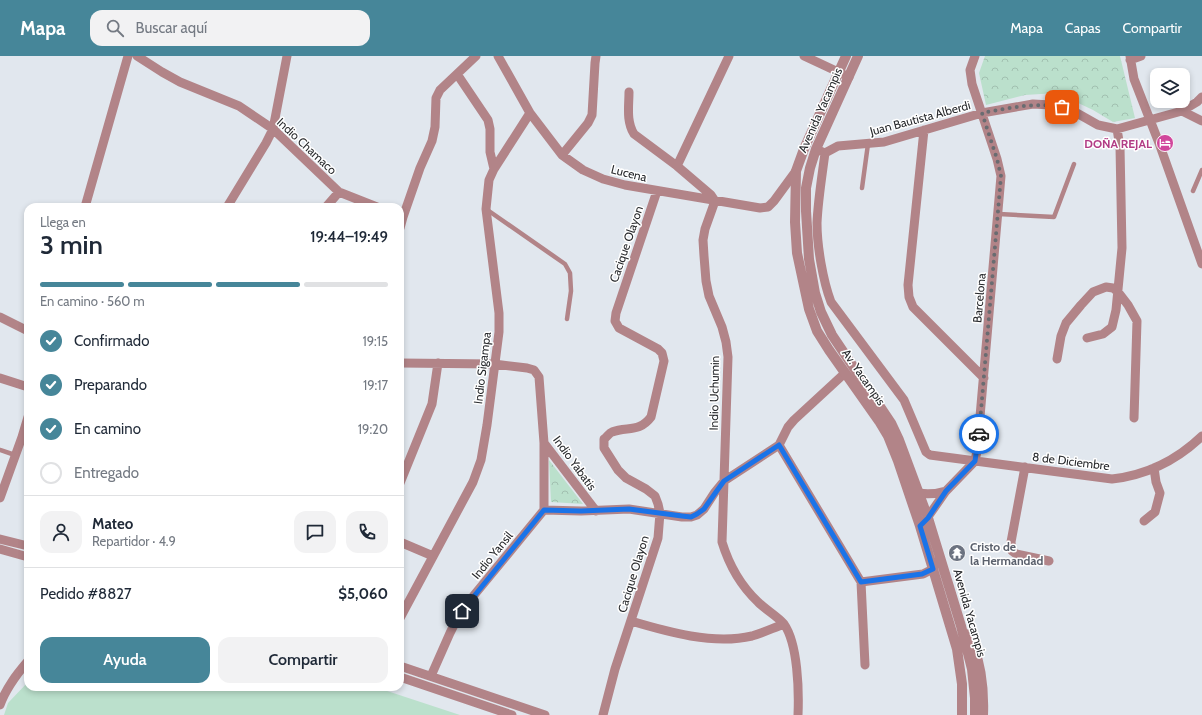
<!DOCTYPE html>
<html lang="es">
<meta charset="utf-8">
<style>
body{margin:0;font-family:Cabin,sans-serif;background:#f2f2f3;color:#1f2937;height:100vh;display:flex;flex-direction:column;font-size:15px;white-space:nowrap}
*{box-sizing:border-box;margin:0}
p{font-size:13px;color:#747a83}
.icon{flex:none;width:22px;height:22px;fill:none;stroke:currentColor;stroke-width:2;stroke-linecap:round;stroke-linejoin:round}
.map{position:relative;flex:1;overflow:hidden}
.panel{position:absolute;left:24px;top:147px;width:380px;height:488px;display:flex;flex-direction:column;background:#fff;border-radius:12px;box-shadow:0 2px 6px #0003}
.panel>*{flex:none}
.tools{position:absolute;left:1150px;top:12px;display:grid;gap:8px}
.tools a{display:grid;place-items:center;width:40px;height:40px;border-radius:8px;background:#fff;box-shadow:0 2px 6px #0003;font-size:20px}
.pin{position:absolute;display:grid;place-items:center;width:34px;height:34px;color:#fff;margin:-17px;border-radius:8px;box-shadow:0 2px 6px #0006}
.courier{position:absolute;display:grid;place-items:center;width:40px;height:40px;margin:-20px;border:3px solid #1a73e8;border-radius:50%;background:#fff;color:#222;box-shadow:0 1px 5px #0007}
.headline em{font-style:normal;font-weight:600}
.headline div{display:flex;flex-direction:column-reverse}
.headline{display:flex;align-items:center;justify-content:space-between;height:68px;padding:0 16px}
h1{font-size:26px;font-weight:600;line-height:30px}
.bar{display:grid;grid-template-columns:repeat(4,1fr);gap:6px 4px;align-content:center;height:48px;padding:0 16px}
.bar i{height:5px;border-radius:3px;background:#e0e1e3}
.bar .selected{background:#468699}
.bar p{grid-column:span 4}
.line{display:flex;align-items:center;gap:10px;padding:0 16px;border-top:1px solid #e0e1e3}
.line div{flex:1}
.round{display:grid;place-items:center;flex:none;width:42px;height:42px;border-radius:12px;background:#f2f2f3}
ol{padding:0 16px;list-style:none}
li{display:flex;align-items:center;gap:12px;height:44px}
li p{margin-inline-start:auto}
li .icon{padding:4px;border-radius:50%;background:#468699;color:#fff;stroke-width:4}
li:last-child{color:#747a83}
li i{width:22px;height:22px;border:2px solid #e0e1e3;border-radius:50%}
.primary-button{display:flex;gap:8px;margin-top:auto;padding:8px 16px}
.primary-button a{flex:1;height:46px;border-radius:12px;background:#468699;color:#fff;font-size:16px;font-weight:600;line-height:46px;text-align:center}
.primary-button a+a{background:#f2f2f3;color:#1f2937}
header{display:flex;align-items:center;gap:24px;box-sizing:border-box;height:56px;padding:0 20px;background:#468699;color:#fff}
header strong{font-size:19px}
nav{display:flex;gap:22px;margin-inline-start:auto;font-size:14px}
.search{width:280px;height:36px;background:#f2f2f3;display:flex;align-items:center;gap:10px;box-sizing:border-box;padding:0 14px;border-radius:12px;color:#747a83;font-size:15px}
.map>svg:first-child{display:block}
.green{fill:#bbe0cc}
.park{fill:url(#park-crowns)}
.lines{fill:none;stroke-linecap:round;stroke-linejoin:round}
.service{stroke:#b28488;stroke-width:4.5}
.minor{stroke:#b28488;stroke-width:9}
.tertiary{stroke:#b28488;stroke-width:10}
.done{stroke:#696c71;stroke-width:4;stroke-dasharray:0 7.2}
.route{stroke:#1a73e8;stroke-width:5}
.labels{text-anchor:middle;dominant-baseline:central;stroke-width:3;stroke-linejoin:round;paint-order:stroke}
.street-label{font-size:12px;fill:#282a2d;stroke:#fff}
.hotel-label{font-size:12px;font-weight:bold;fill:#b23c85;stroke:#fff;text-anchor:end}
.worship-label{font-size:12px;font-weight:bold;fill:#5b616d;stroke:#fff;text-anchor:start}
</style>
<header>
<strong>Mapa</strong>
<div class="search"><svg class="icon" aria-label="search" viewBox="0 0 24 24"><circle cx="10" cy="10" r="6"/><path d="M15 15l6 6"/></svg>Buscar aquí</div>
<nav><a>Mapa</a><a>Capas</a><a>Compartir</a></nav>
</header>
<div class="map">
<svg width="1202" height="659" viewBox="0 0 1202 659">
<defs>
<pattern id="park-crowns" width="20" height="18" patternUnits="userSpaceOnUse"><rect width="20" height="18" fill="#bbe0cc"/><path d="M2 6a3 3 0 1 1 6 0M12 15a3 3 0 1 1 6 0" fill="none" stroke="#a1c0b0"/></pattern>
</defs>
<rect width="100%" height="100%" fill="#e1e7ee"/>
<path class="green" d="M28,626v5h347l85,28h-456l4,-12z"/>
<path class="park" d="M985,0h135l15,62 -22,4 -20,-12 -36,-17 -32,2 -39,10 -7,-32z
M549,404l34,44 -32,-2z"/>
<g class="lines">
<path class="service" d="M862,132l6,-44
M1193,135l9,-21
M486,153l79,55 5,9 1,18 -4,28
M999,158l55,3 20,-53
M0,394l15,5"/>
<path class="minor" d="M137,0l25,16 18,10 59,24 34,23 66,63 38,15
M498,0l32,57 32,42 21,15 20,9 22,6 135,23 8,-1 6,-6 22,-30
M804,0l45,21
M1130,0l4,23 25,64 43,121
M1130,4l11,-4
M457,18l31,46 2,9v23l4,17
M629,36c0,14 -3,29 5,42l43,32 34,29 4,6 -10,28 -2,11 1,16 2,25 3,15 13,31 4,15 2,15 -6,185c7,23 18,43 36,60 8,8 19,14 26,22 14,20 15,67 14,91
M1182,55l20,10
M924,74l-16,155 1,12 4,10 71,71
M816,93l9,4c-3,23 -7,47 -8,70 0,23 6,58 14,79l73,98 22,52 4,3 182,24c35,-4 65,-19 90,-43
M825,97l13,-7 46,-4 98,-29 51,-9 18,1 11,2 13,5 23,13 19,4 65,-18 15,-9 5,-5
M562,99l26,-32 4,-8 3,-52 1,-7
M677,110l52,-110
M85,151l43,-151
M227,151l39,-64 7,-14 14,-73
M326,151l13,-15
M400,172l3,-11 17,-49 12,-27 3,-14 1,-29 4,-8 36,-34
M0,261l28,14
M1087,282l16,-4 9,-7 4,-17 6,-62 -2,-101 -3,-18
M1057,303l4,-23 5,-13 15,-18 12,-13 13,-5 7,1 5,4 10,13 9,16 -3,97
M400,307l94,1 33,4 7,2 5,7 5,66v67l-83,101 -11,22 -19,43
M0,322l28,9
M544,387l52,68
M779,389l82,137 4,83
M1025,411l-14,75 1,9 4,3 33,7
M400,427l32,-79 6,-41
M919,437c10,2 17,1 27,-2
M0,442l22,-61 6,-20
M544,454l37,1 48,-2 53,8h9l6,-2 7,-6 11,-17 9,-11 55,-36 9,-18 6,-7 51,-47
M925,465l21,-30 29,-30 2,-10 24,-275 -4,-17 -25,-75 -2,-14 5,-14
M1144,465l11,-9 5,-19 -4,-11 -2,-14
M0,483l28,7
M400,486l33,14
M0,493l28,8
M861,526l62,-8 10,-5 3,-7
M400,562l73,-136 8,-22 6,-35 12,-93v-19l-13,-104 3,-29 5,-11 36,-56
M631,565c37,11 82,24 121,15 11,-3 21,-8 32,-12
M400,610l145,49
M400,621l112,38
M0,649c6,-17 16,-30 28,-44
M603,659l12,-46 43,-131 2,-25 -2,-9 -3,-8 -9,-7 -20,-11 -8,-8 -14,-22v-9c3,-2 5,-6 8,-7 15,-6 27,1 39,-15l13,-56 -2,-8 -4,-4 -39,-21 -4,-7 1,-8 41,-122"/>
<path class="tertiary" d="M846,0l-42,93 -8,22 -1,51 2,31 12,56 8,22 12,19 50,71 9,15 10,25 22,65 37,123 5,35v31
M858,0l-42,93 -6,19 -4,20v23l3,48 6,34 6,19 11,23 59,88 8,17 29,78 33,108 11,43 3,29v17
M966,578c15,20 18,56 17,81"/>
</g>
<g class="lines">
<path class="done" d="M979,378l22,-258 -4,-17 -15,-46c27,-5 53,-11 80,-6"/>
<path class="route" d="M462,555l82,-101 37,1 48,-2 53,7 9,1 6,-3 7,-5 12,-17 8,-11 55,-36 82,137 61,-8 11,-5 -13,-43 8,-8 18,-27 29,-30 4,-27"/>
</g>
<defs>
<g id="hotel-disc" transform="scale(0.9)"><circle r="9.5" fill="#d1479c" stroke="#fff"/><path d="M-6-4.5h1.5V1H6V5H4.5V3h-9V5H-6ZM-4 0a1.8 1.8 0 1 1 3.6 0ZM.5 0V-2.5h3Q6-2.5 6 0Z" fill="#fff"/></g>
<g id="temple-disc" transform="scale(0.9)"><circle r="9.5" fill="#6b7280" stroke="#fff"/><path d="M0-6L5-2H3V0L6.5 2.5H4V6H1.5V3h-3V6H-4V2.5H-6.5L-3 0V-2H-5Z" fill="#fff"/></g>
</defs>
<g fill-rule="evenodd">
<use href="#hotel-disc" x="1165" y="87"/>
<use href="#temple-disc" x="957" y="497"/>
</g>
<g class="labels">
<g class="street-label">
<text transform="translate(820 54) rotate(-66)">Avenida Yacampis</text>
<text transform="translate(920 62) rotate(-15)">Juan Bautista Alberdi</text>
<text transform="translate(307 90) rotate(43)">Indio Chamaco</text>
<text transform="translate(629 117) rotate(14)">Lucena</text>
<text transform="translate(626 188) rotate(-71)">Cacique Olayon</text>
<text transform="translate(979 242) rotate(-85)">Barcelona</text>
<text transform="translate(482 312) rotate(-83)">Indio Sigampa</text>
<text transform="translate(864 321) rotate(55)">Av. Yacampis</text>
<text transform="translate(714 337) rotate(-89)">Indio Uchumin</text>
<text transform="translate(1071 405) rotate(7)">8 de Diciembre</text>
<text transform="translate(575 407) rotate(54)">Indio Yabatis</text>
<text transform="translate(492 499) rotate(-51)">Indio Yansil</text>
<text transform="translate(633 518) rotate(-73)">Cacique Olayon</text>
<text transform="translate(970 557) rotate(74)">Avenida Yacampis</text>
</g>
<g class="hotel-label">
<text x="1152" y="87">DOÑA REJAL</text>
</g>
<g class="worship-label">
<text x="970" y="490">Cristo de<tspan x="970" dy="14">la Hermandad</tspan></text>
</g>
</g>
</svg>
<div class="tools">
<a><svg class="icon" aria-label="layers" viewBox="0 0 24 24"><path d="M12 4l9 5-9 5-9-5zM3 14l9 5 9-5"/></svg></a>
</div>
<div class="pin" style="left:1062px;top:51px;background:#ea580c"><svg class="icon" aria-label="bag" viewBox="0 0 24 24"><path d="M5 8h14l-1 12H6zM9 8a3 3 0 0 1 6 0"/></svg></div>
<div class="pin" style="left:462px;top:555px;background:#1f2937"><svg class="icon" aria-label="home" viewBox="0 0 24 24"><path d="M3 11l9-7 9 7M6 9v11h12V9"/></svg></div>
<div class="courier" style="left:979px;top:378px"><svg class="icon" aria-label="car" viewBox="0 0 24 24"><path d="M5 17H2v-5l4-1 3-4h7l3 4 3 1v5h-3M9 17h6M6 11h13"/><circle cx="7" cy="17" r="2"/><circle cx="17" cy="17" r="2"/></svg></div>
<section class="panel">
<div class="headline"><div><h1>3 min</h1><p>Llega en</p></div><em>19:44–19:49</em></div>
<div class="bar"><i class="selected"></i><i class="selected"></i><i class="selected"></i><i></i><p>En camino · 560 m</p></div>
<ol>
<li><svg class="icon" aria-label="check" viewBox="0 0 24 24"><path d="M5 12l5 5 9-10"/></svg>Confirmado<p>19:15</p></li>
<li><svg class="icon" aria-label="check" viewBox="0 0 24 24"><path d="M5 12l5 5 9-10"/></svg>Preparando<p>19:17</p></li>
<li><svg class="icon" aria-label="check" viewBox="0 0 24 24"><path d="M5 12l5 5 9-10"/></svg>En camino<p>19:20</p></li>
<li><i></i>Entregado</li>
</ol>
<div class="line" style="height:72px"><a class="round"><svg class="icon" aria-label="person" viewBox="0 0 24 24"><circle cx="12" cy="8" r="4"/><path d="M4 21q1-7 8-7t8 7"/></svg></a><div><b>Mateo</b><p>Repartidor · 4.9</p></div><a class="round"><svg class="icon" aria-label="chat" viewBox="0 0 24 24"><path d="M4 5h16v11H9l-5 4z"/></svg></a><a class="round"><svg class="icon" aria-label="phone" viewBox="0 0 24 24"><path d="M5 4h4l2 5-3 2q2 4 5 5l2-3 5 2v4C11 20 4 13 5 4z"/></svg></a></div>
<div class="line" style="height:52px"><div>Pedido #8827</div><b>$5,060</b></div>
<div class="primary-button"><a>Ayuda</a><a>Compartir</a></div>
</section>
</div>
